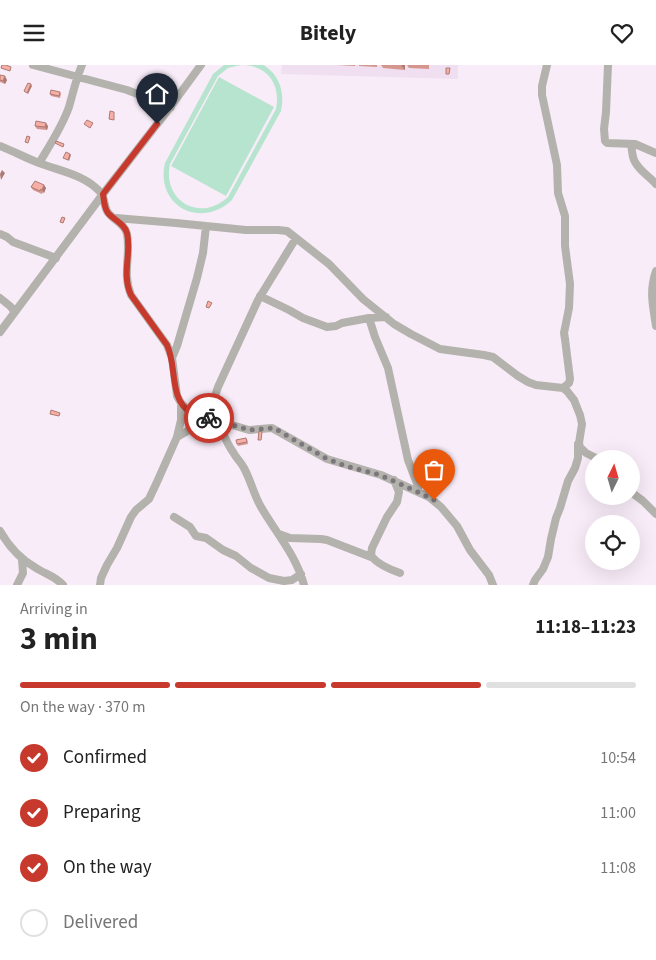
<!DOCTYPE html>
<meta charset="utf-8">
<style>
body{margin:0;font-family:"Source Sans 3",sans-serif;background:#f6f6f6;color:#222;height:100vh;display:flex;flex-direction:column;font-size:19px;white-space:nowrap}
*{box-sizing:border-box;margin:0}
p{font-size:16px;color:#767676}
.icon{flex:none;width:28px;height:28px;fill:none;stroke:currentColor;stroke-width:2;stroke-linecap:round;stroke-linejoin:round}
.map{position:relative;height:520px;overflow:hidden}
.side{display:flex;flex-direction:column;background:#fff;flex:1}
.side>*{flex:none}
.needle{width:32px;rotate:5deg}
.fabs{position:absolute;left:585px;top:385px;display:grid;gap:10px}
.fabs a{display:grid;place-items:center;width:55px;height:55px;border-radius:50%;background:#fff;box-shadow:0 5px 20px #0002;font-size:25px}
.pin{position:absolute;display:grid;place-items:center;width:42px;height:42px;color:#fff;margin:-51px -21px;border-radius:50% 50% 50% 0;rotate:-45deg;box-shadow:0 0 5px #0007}
.pin .icon{rotate:45deg}
.courier{position:absolute;display:grid;place-items:center;width:50px;height:50px;margin:-25px;border:4px solid #c6392c;border-radius:50%;background:#fff;color:#222;box-shadow:0 1px 6px #0007}
.overview em{font-style:normal;font-weight:700}
.overview div{display:flex;flex-direction:column-reverse}
.overview{display:flex;align-items:center;justify-content:space-between;height:85px;padding:0 20px}
h1{font-size:32px;font-weight:700;line-height:38px}
.bar{display:grid;grid-template-columns:repeat(4,1fr);gap:8px 5px;align-content:center;height:60px;padding:0 20px}
.bar i{height:6px;border-radius:4px;background:#e0e0e0}
.bar .current{background:#c6392c}
.bar p{grid-column:span 4}
ol{padding:0 20px;list-style:none}
li{display:flex;align-items:center;gap:15px;height:55px}
li p{margin-inline-start:auto}
li .icon{padding:5px;border-radius:50%;background:#c6392c;color:#fff;stroke-width:4}
li:last-child{color:#767676}
li i{width:28px;height:28px;border:2px solid #e0e0e0;border-radius:50%}
header{display:flex;justify-content:space-between;align-items:center;height:65px;padding:0 20px;background:#fff;font-size:22px;font-weight:700}
.map>svg:first-child{display:block}
.built{fill:#f0dff0}
.green{fill:#b7e4ce}
.lines{fill:none;stroke-linecap:round;stroke-linejoin:round}
.minor{stroke:#b4b2ac;stroke-width:8}
.wall{fill:#d4968d}
.shaded-wall{fill:#ad7a73}
.building{fill:#f7aea4;stroke:#ad7a73}
.done{stroke:#7c767d;stroke-width:5;stroke-dasharray:0 9}
.route{stroke:#c6392c;stroke-width:6}
</style>
<header><svg class="icon" aria-label="menu" viewBox="0 0 24 24"><path d="M4 6h16M4 12h16M4 18h16"/></svg>Bitely<svg class="icon" aria-label="heart" viewBox="0 0 24 24"><path d="M12 20l-8-8c-3-5 5-10 8-4 3-6 11-1 8 4z"/></svg></header>
<div class="map">
<svg width="656" height="520" viewBox="0 0 656 520">
<rect width="100%" height="100%" fill="#f8ecf8"/>
<path class="built" d="M282,0h176v14l-177,-5z"/>
<path class="green" d="M224,0h17l-13,3 -10,8 -48,88c-8,37 30,59 58,33l48,-88c5,-24 -8,-43 -33,-44 5,0 15,0 20,0 3,1 7,5 10,8 9,11 11,24 8,38l-49,89c-32,30 -77,5 -67,-37l48,-89z
M219,12l55,30 -48,89 -55,-30z"/>
<g class="lines">
<path class="minor" d="M33,0l94,25 44,17
M547,0l-5,21v9l15,70 1,28 7,23v30l5,38 -1,24 -5,25 1,6 5,40 -1,4 -6,5
M608,0l-2,47 -2,17 1,12 2,2 28,1 21,9
M631,79c1,5 1,11 3,16 4,10 15,16 22,24
M0,81c13,5 26,12 39,17 21,8 47,12 62,30 4,5 3,13 6,18 5,9 18,12 20,23 4,21 -5,39 4,61l36,50 5,13 5,38 4,7 8,9 9,3 51,15 23,-2 55,31 54,16 48,22 12,10 16,19 13,24 19,25 4,10
M39,98c11,-18 23,-36 30,-56 4,-14 7,-28 13,-42
M116,153l60,5 70,7h32l9,1 42,33 34,35 31,25 17,10 29,15 44,6 9,2 25,19 10,6 8,3 27,3 4,3 7,9 6,15 2,9 -3,19 1,4 6,6 12,6
M0,169l7,3 6,5 43,16
M656,206c-7,20 -3,35 0,55
M260,231l29,14 14,8 24,9 9,-1 6,-3 27,-5 17,-1
M0,233l10,8 5,6
M369,253l6,19 13,31 20,92 10,26v6
M0,267l103,-138 65,-84 33,-45
M172,293l5,-12 20,-68 6,-25 3,-27
M203,351l7,-5 8,-24 40,-87 38,-62
M218,356c5,10 8,22 15,31 3,6 8,10 11,16 7,13 10,27 17,39 15,26 35,48 43,78
M177,372l33,-19
M394,415l5,12 -2,10 -10,15 -15,31 -1,7c4,8 20,15 29,18
M631,427l12,9 13,13
M174,452l16,10 6,9 10,2 17,12 13,6 15,12 18,10 15,3 8,-1 9,-6
M0,466c9,16 20,28 36,37 9,6 19,8 27,17
M279,469l11,4 31,1 6,1 44,17
M17,520l6,-12 -1,-13
M100,520l1,-7 6,-13 10,-17 14,-31 5,-7 13,-11 8,-17 20,-45 4,-17v-17
M533,520l2,-5 8,-11 5,-12 3,-18 5,-21 4,-10 8,-27 7,-13 3,-10v-14"/>
</g>
<path class="wall" d="M337,0h18v1z
M359,0h18v2l-18,-1z
M381,0h24v5l-22,-2z
M407,0h22v4l-20,-1z
M0,10l7,5 -2,4 -5,-2z
M60,27l1,2 -1,4 -9,-2 -1,-2z
M35,61h13l-1,4 -10,-1z
M44,120l2,3 -2,5 -1,-1 -1,2 -9,-4 -2,-3z
M247,374l1,5 -10,2 -1,-2z"/>
<path class="shaded-wall" d="M401,0h4v5z
M5,11l2,4 -2,4 -2,-3z
M31,19l1,2 -4,8 -1,-1z
M46,58l2,3 -1,4 -2,-3z
M70,89l1,1 -2,6 -1,-1z
M2,105l3,3 -4,7 -1,-6z
M44,120l2,3 -2,5 -2,-3z"/>
<path class="building" d="M2,0h4l5,2 -1,4 -9,-3z
M446,3h4l-1,6h-3z
M0,10l5,1 -2,5 -3,-1z
M28,18l3,1 -4,9 -3,-2z
M51,25l9,2 -1,4 -9,-2z
M110,46l4,1v8l-5,-1z
M87,55l6,3 -3,5 -6,-4z
M36,56l10,2 -1,4 -10,-1z
M27,71l3,1 -2,6 -3,-1z
M56,76l8,3 -1,3 -8,-4z
M66,87l4,2 -2,6 -5,-2z
M35,116l9,4 -2,5 -1,-1 -1,2 -9,-4z
M62,152l3,1 -2,5 -3,-1z
M208,236l4,2 -3,5 -3,-1z
M51,345l9,3 -1,3 -9,-2z
M259,366l3,1 -1,8h-3z
M246,373l1,4 -10,2 -1,-4z"/>
<g class="lines">
<path class="done" d="M209,353l40,12 25,-2 53,31 19,7 34,9 38,17 16,8"/>
<path class="route" d="M157,59l-54,70c1,6 1,14 5,19 6,7 16,10 19,20 5,20 -6,40 4,62l36,50c10,20 2,54 23,67 5,4 13,4 19,6"/>
</g>
</svg>
<div class="fabs">
<a><svg class="needle" viewBox="-14 -14 28 28"><path d="M0-13l5 13h-10z" fill="#e53935"/><path d="M0 13l5-13h-10z" fill="#767676"/></svg></a>
<a><svg class="icon" aria-label="locate" viewBox="0 0 24 24"><circle cx="12" cy="12" r="6"/><path d="M12 2v4M12 18v4M2 12h4M18 12h4"/></svg></a>
</div>
<div class="pin" style="left:434px;top:435px;background:#ea580c"><svg class="icon" aria-label="bag" viewBox="0 0 24 24"><path d="M5 8h14l-1 12H6zM9 8a3 3 0 0 1 6 0"/></svg></div>
<div class="pin" style="left:157px;top:59px;background:#1f2937"><svg class="icon" aria-label="home" viewBox="0 0 24 24"><path d="M3 11l9-7 9 7M6 9v11h12V9"/></svg></div>
<div class="courier" style="left:209px;top:353px"><svg class="icon" aria-label="bike" viewBox="0 0 24 24"><circle cx="6" cy="16" r="4"/><circle cx="18" cy="16" r="4"/><path d="M6 16l4-8h5l3 8M10 8l3 8H6M13 5h3"/></svg></div>
</div>
<section class="side">
<div class="overview"><div><h1>3 min</h1><p>Arriving in</p></div><em>11:18–11:23</em></div>
<div class="bar"><i class="current"></i><i class="current"></i><i class="current"></i><i></i><p>On the way · 370 m</p></div>
<ol>
<li><svg class="icon" aria-label="check" viewBox="0 0 24 24"><path d="M5 12l5 5 9-10"/></svg>Confirmed<p>10:54</p></li>
<li><svg class="icon" aria-label="check" viewBox="0 0 24 24"><path d="M5 12l5 5 9-10"/></svg>Preparing<p>11:00</p></li>
<li><svg class="icon" aria-label="check" viewBox="0 0 24 24"><path d="M5 12l5 5 9-10"/></svg>On the way<p>11:08</p></li>
<li><i></i>Delivered</li>
</ol>
</section>
